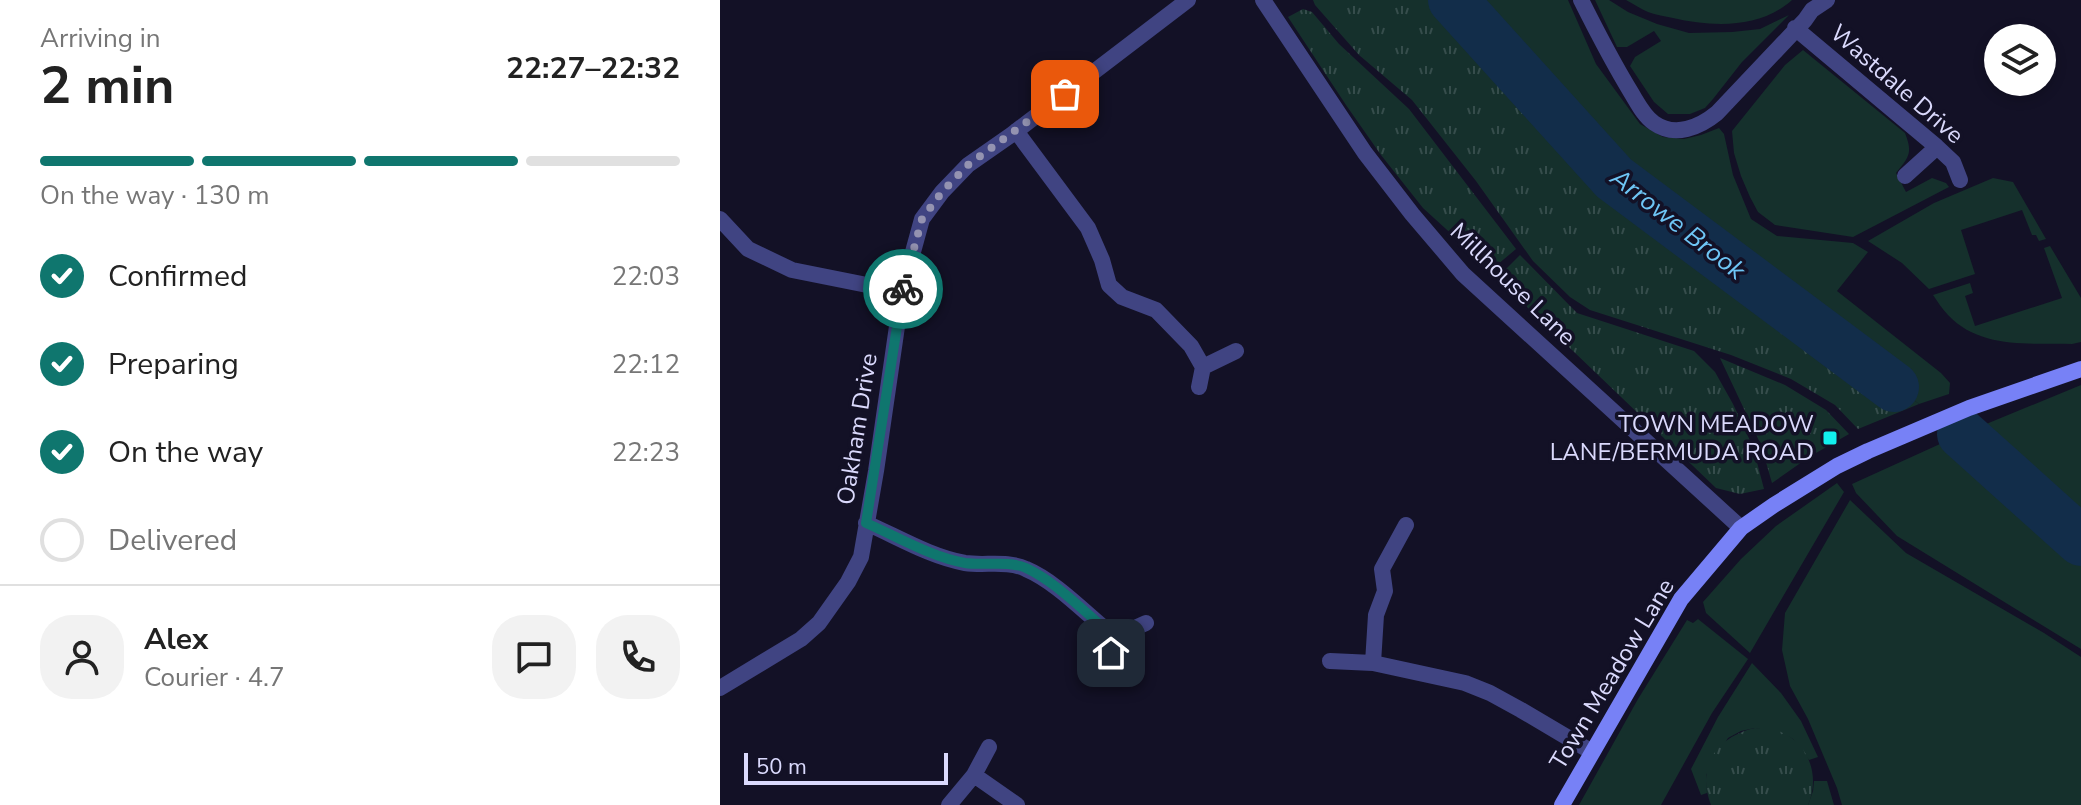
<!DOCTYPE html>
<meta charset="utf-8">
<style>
body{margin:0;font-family:"Nunito Sans",sans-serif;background:#f2f2f2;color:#222;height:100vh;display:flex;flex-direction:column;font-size:30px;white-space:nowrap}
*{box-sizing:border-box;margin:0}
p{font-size:26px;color:#767676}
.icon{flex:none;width:44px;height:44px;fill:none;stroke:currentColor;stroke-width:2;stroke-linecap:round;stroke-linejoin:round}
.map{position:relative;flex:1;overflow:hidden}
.panel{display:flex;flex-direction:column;background:#fff;width:720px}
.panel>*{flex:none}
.fabs{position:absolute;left:1264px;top:24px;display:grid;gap:16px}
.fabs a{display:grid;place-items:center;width:72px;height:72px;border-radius:50%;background:#fff;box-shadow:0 4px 12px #0003;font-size:40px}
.scale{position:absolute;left:24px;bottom:20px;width:204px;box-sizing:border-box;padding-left:8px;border:4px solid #dad9fc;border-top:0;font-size:22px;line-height:28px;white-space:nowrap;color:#dad9fc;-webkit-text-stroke:6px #131126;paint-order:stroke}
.pin{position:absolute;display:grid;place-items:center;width:68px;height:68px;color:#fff;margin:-34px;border-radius:16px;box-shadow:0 4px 12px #0006}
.courier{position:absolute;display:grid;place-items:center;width:80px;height:80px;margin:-40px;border:6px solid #0f766e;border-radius:50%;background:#fff;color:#222;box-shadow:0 2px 10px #0007}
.overview em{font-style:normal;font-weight:700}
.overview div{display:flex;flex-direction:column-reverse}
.overview{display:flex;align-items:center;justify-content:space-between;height:136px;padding:0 40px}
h1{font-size:52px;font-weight:700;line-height:60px}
.bar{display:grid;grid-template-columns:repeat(4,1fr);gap:12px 8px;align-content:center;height:96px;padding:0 40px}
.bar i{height:10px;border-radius:6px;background:#e0e0e0}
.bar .selected{background:#0f766e}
.bar p{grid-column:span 4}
.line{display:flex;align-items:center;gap:20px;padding:0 40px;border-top:2px solid #e0e0e0}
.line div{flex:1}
.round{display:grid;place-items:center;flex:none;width:84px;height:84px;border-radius:32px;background:#f2f2f2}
ol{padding:0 40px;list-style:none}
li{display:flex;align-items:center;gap:24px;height:88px}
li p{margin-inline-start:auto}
li .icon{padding:8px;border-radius:50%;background:#0f766e;color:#fff;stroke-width:4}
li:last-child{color:#767676}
li i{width:44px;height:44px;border:4px solid #e0e0e0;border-radius:50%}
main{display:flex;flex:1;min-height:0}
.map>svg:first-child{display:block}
.grass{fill:#15302c}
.park{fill:url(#park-tufts)}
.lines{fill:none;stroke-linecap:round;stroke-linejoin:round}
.river{stroke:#122d4a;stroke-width:50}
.street{stroke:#404482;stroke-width:16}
.secondary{stroke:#7781f6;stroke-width:16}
.done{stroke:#9493b1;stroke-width:8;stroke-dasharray:0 14.4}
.route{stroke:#0f766e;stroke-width:10}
.poi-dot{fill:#12efee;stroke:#131126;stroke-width:3}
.labels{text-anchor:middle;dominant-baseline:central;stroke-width:7;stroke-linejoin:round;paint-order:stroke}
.street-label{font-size:24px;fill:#dad9fc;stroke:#131126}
.poi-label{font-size:24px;fill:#dad9fc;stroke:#131126;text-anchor:end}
.water-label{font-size:26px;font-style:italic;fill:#6ec5f5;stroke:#131126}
</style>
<main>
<section class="panel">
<div class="overview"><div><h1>2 min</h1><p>Arriving in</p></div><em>22:27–22:32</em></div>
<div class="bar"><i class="selected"></i><i class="selected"></i><i class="selected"></i><i></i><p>On the way · 130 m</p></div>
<ol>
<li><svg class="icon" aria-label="check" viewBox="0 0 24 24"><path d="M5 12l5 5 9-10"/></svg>Confirmed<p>22:03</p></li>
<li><svg class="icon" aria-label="check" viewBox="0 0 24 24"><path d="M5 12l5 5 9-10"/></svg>Preparing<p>22:12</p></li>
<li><svg class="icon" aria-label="check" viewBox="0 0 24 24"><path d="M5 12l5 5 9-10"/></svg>On the way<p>22:23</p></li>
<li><i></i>Delivered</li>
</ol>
<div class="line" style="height:144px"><a class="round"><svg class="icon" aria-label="person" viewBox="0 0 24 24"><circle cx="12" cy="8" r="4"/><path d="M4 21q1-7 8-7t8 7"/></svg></a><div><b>Alex</b><p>Courier · 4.7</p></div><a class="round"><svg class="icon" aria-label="chat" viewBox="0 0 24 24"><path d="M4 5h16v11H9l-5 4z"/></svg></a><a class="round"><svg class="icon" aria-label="phone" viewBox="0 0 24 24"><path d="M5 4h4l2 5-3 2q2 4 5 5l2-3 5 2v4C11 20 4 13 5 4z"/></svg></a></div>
</section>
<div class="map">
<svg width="1361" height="805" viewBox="0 0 1361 805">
<defs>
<pattern id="park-tufts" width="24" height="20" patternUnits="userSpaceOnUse" patternTransform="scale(2)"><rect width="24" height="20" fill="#15302c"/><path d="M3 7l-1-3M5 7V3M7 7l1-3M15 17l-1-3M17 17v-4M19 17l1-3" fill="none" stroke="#364d4c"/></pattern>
</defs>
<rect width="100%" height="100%" fill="#131126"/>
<path class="grass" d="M733,0h115l28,64 44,60 23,13 21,2 17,-4 18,-7 5,6 9,41 18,44 26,17 76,7 15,9 -31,39 104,82 9,10 -1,11 -30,10 -305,-226z
M875,0h14l19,12 29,12 32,9 43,-1 28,-3 29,-14 -47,47 -29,37 -8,9 -15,6h-22l-14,-12 -24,-36 5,-9 26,-16 -7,-10 -27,16h-10z
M906,0h166c-32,29 -79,27 -119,18 -8,-2 -17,-3 -25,-6 -7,-3 -14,-8 -22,-12z
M1083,50l102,83c8,20 4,24 -9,40l10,19 26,-14 14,5 3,4 -96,50 -78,-12 -17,-13 -8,-15 -9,-21 -7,-23 -2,-22 53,-66z
M1273,178l20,4 33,57 -7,2 -3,-6h-4l-10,-25 -61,20 14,44 -46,15 -27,-26 -34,-22 66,-38z
M1330,246l31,52v44l-9,2c-43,-1 -92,5 -124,-29 -6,-6 -10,-13 -15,-20l37,-12 3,10 -8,3 10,30 87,-28 -18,-50z
M1361,385v264l-184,-113 -41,-43 -4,-9 110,-50z
M1117,483l7,9 -94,161 -44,-40 -3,-11 38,-43 35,-33z
M1130,500l56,53 138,80 37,24v148h-239l-5,-17 -29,-69 -18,-33 -8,-36 3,-37z
M978,619l50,40 -36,54 -51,92h-82l59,-106 49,-79 6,3z
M1032,663l29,30 20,28 17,36 -9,3 -16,-21 -11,-6 -27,-5 -14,3 -13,7 -22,37 1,18 -6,2 -10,-26 27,-52z
M1094,781h13l7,24h-26l5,-14z"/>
<path class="park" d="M593,0h140l161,178 305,226 -61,25 -23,-24 -44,-26 -60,-24 -141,-45 -20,-13 -37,-36 -57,-80 -64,-81 -53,-45 -44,-50z
M583,9l9,3 27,32 70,65 107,140 -25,21 -68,-62 -42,-53 -35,-50 -58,-88z
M800,255l57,58 117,38 21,21 18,32 20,43 11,42 -24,5 -24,-6 -219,-210z
M1000,358l65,27 41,25 23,24 -40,23 -37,26 -11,-38z
M1035,728c8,1 17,1 26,4 29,12 39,46 27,73h-97c-15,-38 5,-68 44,-77z"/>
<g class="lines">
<path class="river" d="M733,0l161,178 280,209
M1242,434l119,107"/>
<path class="street" d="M543,0l102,153 47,61 51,60 278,254
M861,0c16,32 32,63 51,94 6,10 12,22 22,29 21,15 46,4 63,-10l88,-93 7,-10 15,-10
M1075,28l142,119 16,15 7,18
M296,131l72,97 14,32 7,25 13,12 34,13 35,36 12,21 -4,20
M1185,176l32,-29
M0,219l28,30 44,21 110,22
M483,367l33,-16
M146,523c32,14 65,34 99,40 20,3 42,-3 61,6 31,13 62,47 89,68l-8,32
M395,637l31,-14
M610,661l43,2 92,20 25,10 31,17 71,42
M653,663l3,-48 9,-24 -3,-22 24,-44
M0,688l81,-49 18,-16 29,-41 13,-25 15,-86 26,-179 20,-73 20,-27 26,-27 43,-30 177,-135
M254,775l15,-28
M229,805l25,-30 43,30"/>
<path class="secondary" d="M842,805l119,-206 60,-71 33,-23 63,-39 31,-15 101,-43 112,-39"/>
</g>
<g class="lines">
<path class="done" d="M183,289l19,-70 20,-27 26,-27 97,-71"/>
<path class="route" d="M183,289l-37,234c32,14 65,34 99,40 20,3 42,-3 61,5 31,14 62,48 89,69l-4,16"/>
</g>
<rect class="poi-dot" x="1102" y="430" width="16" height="16" rx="4"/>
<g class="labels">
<g class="street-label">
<text transform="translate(1177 84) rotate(41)">Wastdale Drive</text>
<text transform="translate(793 284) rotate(44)">Millhouse Lane</text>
<text transform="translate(137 429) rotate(-81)">Oakham Drive</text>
<text transform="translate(892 674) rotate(-59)">Town Meadow Lane</text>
</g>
<g class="poi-label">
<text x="1094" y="424">TOWN MEADOW<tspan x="1094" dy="28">LANE/BERMUDA ROAD</tspan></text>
</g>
<g class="water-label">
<text transform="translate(958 224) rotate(38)">Arrowe Brook</text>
</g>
</g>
</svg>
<div class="fabs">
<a><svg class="icon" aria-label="layers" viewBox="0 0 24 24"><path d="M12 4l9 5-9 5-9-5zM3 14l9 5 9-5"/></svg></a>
</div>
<div class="scale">50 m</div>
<div class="pin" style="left:345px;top:94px;background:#ea580c"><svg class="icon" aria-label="bag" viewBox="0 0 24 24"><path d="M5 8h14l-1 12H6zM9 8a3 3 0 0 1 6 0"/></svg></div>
<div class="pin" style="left:391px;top:653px;background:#1f2937"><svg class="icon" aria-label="home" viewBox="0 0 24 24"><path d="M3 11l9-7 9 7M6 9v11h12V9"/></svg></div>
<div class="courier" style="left:183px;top:289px"><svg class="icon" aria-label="bike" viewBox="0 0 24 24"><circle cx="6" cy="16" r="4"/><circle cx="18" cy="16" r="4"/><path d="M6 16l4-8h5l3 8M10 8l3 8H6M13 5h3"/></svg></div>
</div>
</main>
